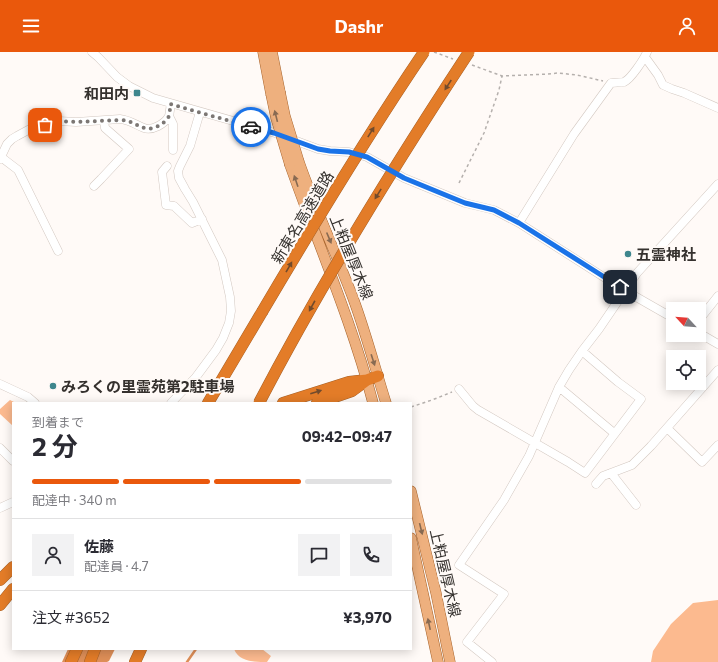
<!DOCTYPE html>
<html lang="ja">
<meta charset="utf-8">
<style>
body{margin:0;font-family:Commissioner,"Noto Sans JP",sans-serif;background:#f2f2f3;color:#2b2b33;height:100vh;display:flex;flex-direction:column;font-size:15px;white-space:nowrap}
*{box-sizing:border-box;margin:0}
p{font-size:13px;color:#7c7c81}
.icon{flex:none;width:22px;height:22px;fill:none;stroke:currentColor;stroke-width:2;stroke-linecap:round;stroke-linejoin:round}
.map{position:relative;flex:1;overflow:hidden}
.details{position:absolute;left:12px;top:350px;width:400px;height:248px;display:flex;flex-direction:column;background:#fff;border-radius:0px;box-shadow:0 2px 10px #0003}
.details>*{flex:none}
.needle{width:26px;rotate:296deg}
.controls{position:absolute;left:666px;top:250px;display:grid;gap:8px}
.controls a{display:grid;place-items:center;width:40px;height:40px;border-radius:0px;background:#fff;box-shadow:0 2px 10px #0003;font-size:20px}
.pin{position:absolute;display:grid;place-items:center;width:34px;height:34px;color:#fff;margin:-17px;border-radius:8px;box-shadow:0 2px 6px #0006}
.courier{position:absolute;display:grid;place-items:center;width:40px;height:40px;margin:-20px;border:3px solid #1a73e8;border-radius:50%;background:#fff;color:#222;box-shadow:0 1px 5px #0007}
.summary em{font-style:normal;font-weight:700}
.summary div{display:flex;flex-direction:column-reverse}
.summary{display:flex;align-items:center;justify-content:space-between;height:68px;padding:0 20px}
h1{font-size:26px;font-weight:700;line-height:30px}
.bar{display:grid;grid-template-columns:repeat(4,1fr);gap:6px 4px;align-content:center;height:48px;padding:0 20px}
.bar i{height:5px;border-radius:3px;background:#e1e1e2}
.bar .selected{background:#ea580c}
.bar p{grid-column:span 4}
.line{display:flex;align-items:center;gap:10px;padding:0 20px;border-top:1px solid #e1e1e2}
.line div{flex:1}
.round{display:grid;place-items:center;flex:none;width:42px;height:42px;border-radius:0px;background:#f2f2f3}
header{display:flex;justify-content:space-between;align-items:center;height:52px;padding:0 20px;background:#ea580c;color:#fff;font-size:18px;font-weight:700}
.map>svg:first-child{display:block}
.green{fill:#fcba8f}
.water{fill:#df8f58}
.lines{fill:none;stroke-linecap:round;stroke-linejoin:round}
.stream{stroke:#df8f58;stroke-width:2.5}
.minor-casing{stroke:#d3c8c1;stroke-width:9}
.major-casing{stroke:#a6622a;stroke-width:11}
.highway-casing{stroke:#a6622a;stroke-width:12}
.path{stroke:#b5b0ad;stroke-width:1.5;stroke-dasharray:3 3;stroke-linecap:butt}
.minor{stroke:#fff;stroke-width:8}
.major{stroke:#eeb07e;stroke-width:10}
.highway{stroke:#e37c28;stroke-width:11}
.major-bridge-casing{stroke:#a6622a;stroke-width:11;stroke-linecap:butt}
.highway-bridge-casing{stroke:#a6622a;stroke-width:12;stroke-linecap:butt}
.major-bridge{stroke:#eeb07e;stroke-width:10}
.highway-bridge{stroke:#e37c28;stroke-width:11}
.oneway{fill:#724b2c}
.oneway2{fill:#886a52}
.done{stroke:#7c7774;stroke-width:4;stroke-dasharray:0 7.2}
.route{stroke:#1a73e8;stroke-width:5}
.poi-dot{fill:#3e868d;stroke:#fffaf7;stroke-width:1.5}
.labels{text-anchor:middle;dominant-baseline:central;stroke-width:4;stroke-linejoin:round;paint-order:stroke}
.poi-label{font-size:15px;font-weight:bold;fill:#35312e;stroke:#fffaf7;text-anchor:start}
.street-label{font-size:15px;fill:#35312e;stroke:#fffaf7}
</style>
<header><svg class="icon" aria-label="menu" viewBox="0 0 24 24"><path d="M4 6h16M4 12h16M4 18h16"/></svg>Dashr<svg class="icon" aria-label="person" viewBox="0 0 24 24"><circle cx="12" cy="8" r="4"/><path d="M4 21q1-7 8-7t8 7"/></svg></header>
<div class="map">
<svg width="718" height="610" viewBox="0 0 718 610">
<rect width="100%" height="100%" fill="#fffaf7"/>
<path class="green" d="M10,348l6,3h-3v23l-13,-12v-5z
M718,548v62h-67l2,-11 18,-27 22,-21z
M234,597h28l9,7 -4,6c-12,0 -28,0 -33,-13z"/>
<path class="water" d="M68,597h47l-6,12 -2,1h-45z"/>
<g class="lines">
<path class="stream" d="M187,610l9,-13"/>
<g class="minor-casing">
<path id="minor" d="M92,0l6,5 19,20 12,9 24,12 122,35 43,16 12,2 19,1 18,5 37,21 61,25 29,7 25,13 105,67 49,28
M645,5l13,18 5,10 9,4 12,4 34,15
M169,64l4,8v26
M1,105l17,13 40,81
M0,107l7,-15 5,-5 5,-3 13,-7 29,-8 17,1 44,-3c10,1 16,6 24,9 8,3 21,-4 25,-12 1,-3 1,-9 2,-12
M167,114l-5,6 4,33 8,1 18,17 10,-4
M94,134l7,-7 28,-30 -24,-21 -1,-7
M519,171l55,-89 37,-51c4,-1 9,0 13,-1 7,-3 20,-23 23,-30
M699,268l19,-24
M699,281l19,11
M0,332l28,13 7,6
M559,335l55,46
M459,337l14,17 5,4 90,52 17,11 56,-74 -23,-17 -36,-31
M171,351l25,-26 20,-27 7,-12 6,-15 2,-12 -1,-14 -8,-37 -29,-58 -8,-13 -6,-11 -1,-7 2,-5 10,-20 10,-34
M667,376l35,34 16,-17
M0,396l13,13
M611,421l25,32
M596,432l7,-8 29,-11 19,-19 67,-76
M0,456l13,-6
M492,610l-25,-20 37,-48 -45,-29 45,-65 25,-44 30,-69 10,-17 13,-19 17,-22 38,-56 81,-89"/>
</g>
<g class="major-casing">
<path id="major" d="M263,0l8,42
M272,0l8,40
M299,110c16,46 37,91 54,136 13,35 22,70 33,105
M290,113c28,79 62,157 83,238
M411,439l25,102 14,69
M411,486l27,124"/>
</g>
<g class="highway-casing">
<path id="highway" d="M208,351l54,-91
M283,351l66,-21 18,-2 11,-4
M317,351l35,-12 15,-11
M0,528l13,-13
M0,553l13,-16
M71,610l6,-13
M90,610l5,-13
M135,610l6,-13"/>
</g>
<path class="path" d="M434,0l19,7
M472,13l30,11 46,-2 10,-1 19,2 26,6
M459,131l25,-50 15,-43 3,-14
M411,355l21,-7 20,-8"/>
<use href="#minor" class="minor"/>
<use href="#major" class="major"/>
<use href="#highway" class="highway"/>
<g class="major-bridge-casing">
<path id="major-bridge" d="M280,40l5,24 14,46
M271,42l5,24 14,47"/>
</g>
<g class="highway-bridge-casing">
<path id="highway-bridge" d="M262,260c52,-88 105,-176 162,-260
M259,351c63,-121 135,-237 210,-351"/>
</g>
<use href="#major-bridge" class="major-bridge"/>
<use href="#highway-bridge" class="highway-bridge"/>
</g>
<defs><path id="oneway-solid" d="M-6-.8H1V-3.2L6.5 0L1 3.2V.8H-6Z"/></defs>
<g class="oneway">
<use href="#oneway-solid" transform="translate(448 33) rotate(123)"/>
<use href="#oneway-solid" transform="translate(371 80) rotate(-58)"/>
<use href="#oneway-solid" transform="translate(378 142) rotate(122)"/>
<use href="#oneway-solid" transform="translate(289 215) rotate(-60)"/>
<use href="#oneway-solid" transform="translate(312 254) rotate(119)"/>
<use href="#oneway-solid" transform="translate(316 340) rotate(-18)"/>
</g>
<g class="oneway2">
<use href="#oneway-solid" transform="translate(276 64) rotate(-104)"/>
<use href="#oneway-solid" transform="translate(296 129) rotate(-109)"/>
<use href="#oneway-solid" transform="translate(329 186) rotate(67)"/>
<use href="#oneway-solid" transform="translate(373 308) rotate(72)"/>
<use href="#oneway-solid" transform="translate(421 477) rotate(76)"/>
<use href="#oneway-solid" transform="translate(429 572) rotate(-102)"/>
</g>
<g class="lines">
<path class="done" d="M45,73l14,-4 17,1 44,-2c10,0 16,5 24,8 8,3 21,-4 25,-12 1,-3 1,-9 1,-12l81,23"/>
<path class="route" d="M251,75l23,6 44,16 12,2 19,1 18,5 37,21 61,25 29,7 25,13 101,64"/>
</g>
<g class="poi-dot">
<rect x="133" y="37" width="8" height="8" rx="2"/>
<circle cx="628" cy="202" r="4"/>
<circle cx="53" cy="334" r="4"/>
</g>
<g class="labels">
<g class="poi-label">
<text x="129" y="41" text-anchor="end">和田内</text>
<text x="636" y="202">五霊神社</text>
<text x="61" y="334">みろくの里霊苑第2駐車場</text>
</g>
<g class="street-label">
<text transform="translate(302 165) rotate(-59)">新東名高速道路</text>
<text transform="translate(352 205) rotate(68)">上粕屋厚木線</text>
<text transform="translate(446 521) rotate(77)">上粕屋厚木線</text>
</g>
</g>
</svg>
<div class="controls">
<a><svg class="needle" viewBox="-14 -14 28 28"><path d="M0-13l5 13h-10z" fill="#e53935"/><path d="M0 13l5-13h-10z" fill="#7c7c81"/></svg></a>
<a><svg class="icon" aria-label="locate" viewBox="0 0 24 24"><circle cx="12" cy="12" r="6"/><path d="M12 2v4M12 18v4M2 12h4M18 12h4"/></svg></a>
</div>
<div class="pin" style="left:45px;top:73px;background:#ea580c"><svg class="icon" aria-label="bag" viewBox="0 0 24 24"><path d="M5 8h14l-1 12H6zM9 8a3 3 0 0 1 6 0"/></svg></div>
<div class="pin" style="left:620px;top:235px;background:#1f2937"><svg class="icon" aria-label="home" viewBox="0 0 24 24"><path d="M3 11l9-7 9 7M6 9v11h12V9"/></svg></div>
<div class="courier" style="left:251px;top:75px"><svg class="icon" aria-label="car" viewBox="0 0 24 24"><path d="M5 17H2v-5l4-1 3-4h7l3 4 3 1v5h-3M9 17h6M6 11h13"/><circle cx="7" cy="17" r="2"/><circle cx="17" cy="17" r="2"/></svg></div>
<section class="details">
<div class="summary"><div><h1>2 分</h1><p>到着まで</p></div><em>09:42–09:47</em></div>
<div class="bar"><i class="selected"></i><i class="selected"></i><i class="selected"></i><i></i><p>配達中 · 340 m</p></div>
<div class="line" style="height:72px"><a class="round"><svg class="icon" aria-label="person" viewBox="0 0 24 24"><circle cx="12" cy="8" r="4"/><path d="M4 21q1-7 8-7t8 7"/></svg></a><div><b>佐藤</b><p>配達員 · 4.7</p></div><a class="round"><svg class="icon" aria-label="chat" viewBox="0 0 24 24"><path d="M4 5h16v11H9l-5 4z"/></svg></a><a class="round"><svg class="icon" aria-label="phone" viewBox="0 0 24 24"><path d="M5 4h4l2 5-3 2q2 4 5 5l2-3 5 2v4C11 20 4 13 5 4z"/></svg></a></div>
<div class="line" style="height:52px"><div>注文 #3652</div><b>¥3,970</b></div>
</section>
</div>
